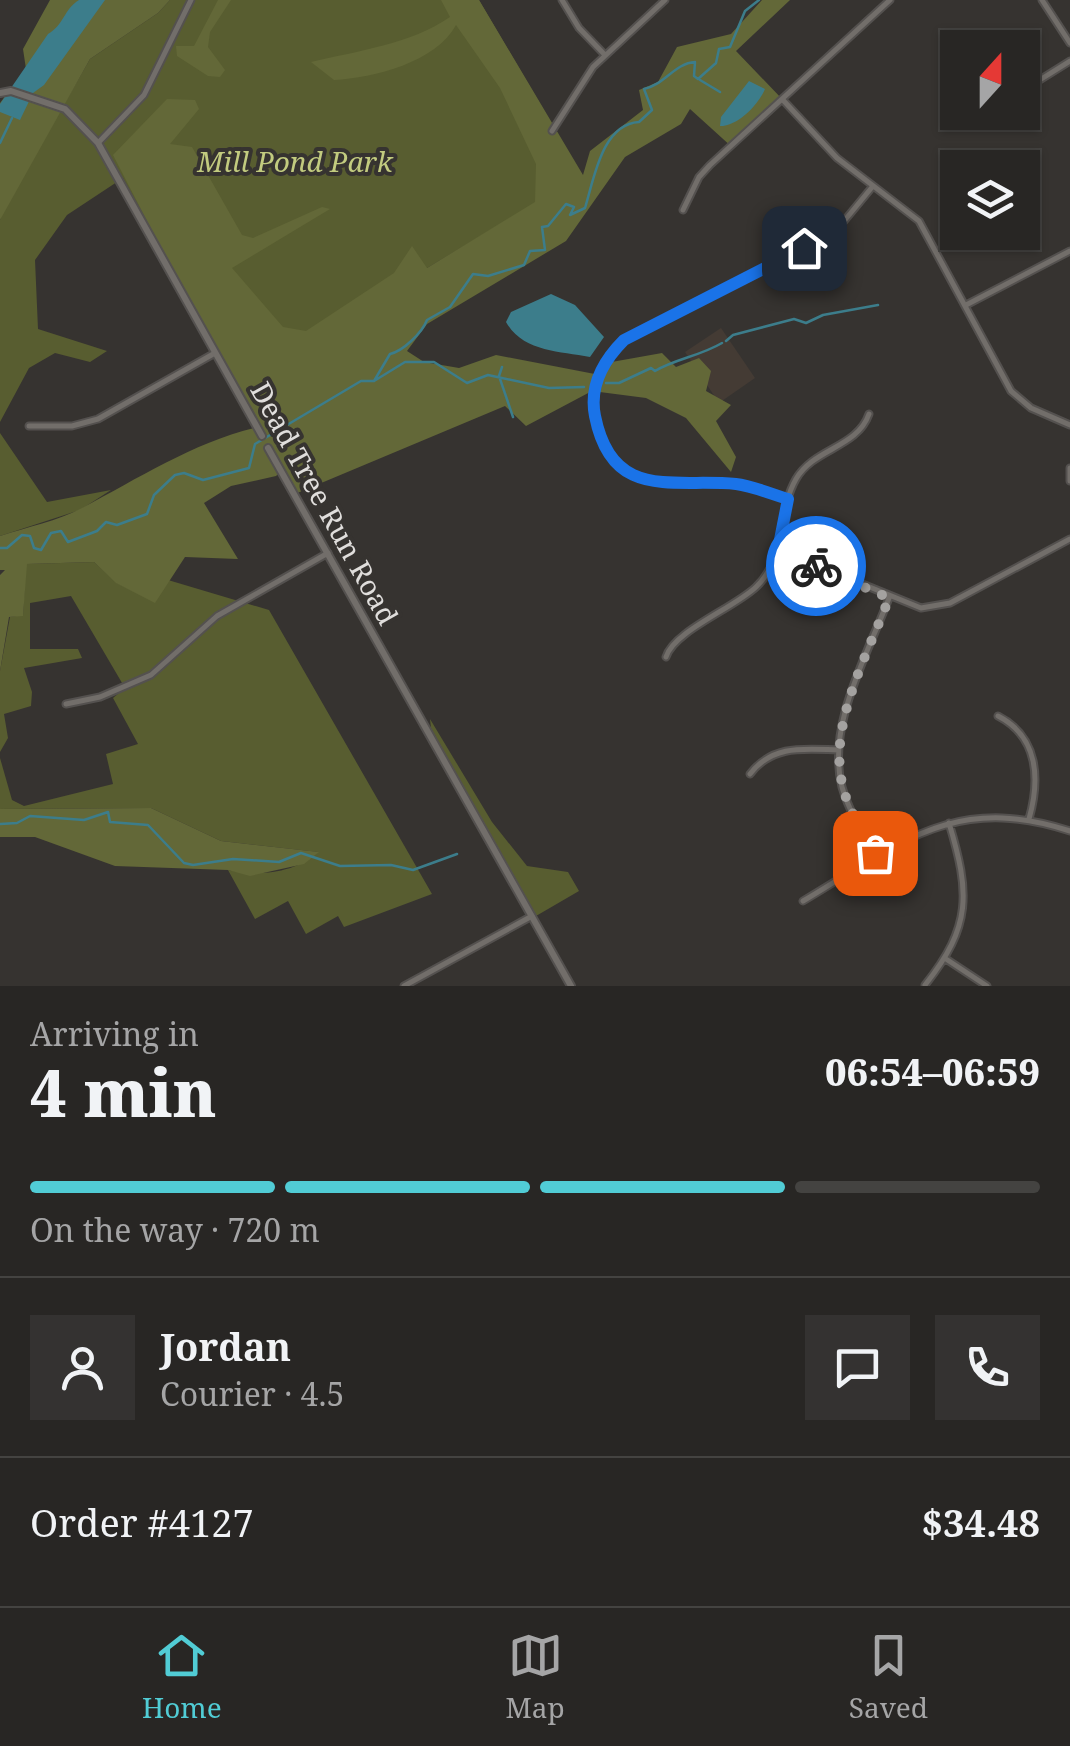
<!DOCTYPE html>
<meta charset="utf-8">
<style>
body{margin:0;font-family:"Noto Serif",serif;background:#343231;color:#f1f3f6;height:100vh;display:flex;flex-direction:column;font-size:38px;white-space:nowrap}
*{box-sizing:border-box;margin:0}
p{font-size:32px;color:#a5a5a6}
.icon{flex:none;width:55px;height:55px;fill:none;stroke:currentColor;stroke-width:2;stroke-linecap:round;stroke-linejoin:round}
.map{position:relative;height:986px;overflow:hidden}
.details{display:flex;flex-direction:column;background:#282624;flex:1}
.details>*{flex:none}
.needle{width:65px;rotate:21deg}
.controls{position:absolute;left:940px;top:30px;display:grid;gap:20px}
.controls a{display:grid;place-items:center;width:100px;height:100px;border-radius:0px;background:#282624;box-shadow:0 2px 8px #0004,0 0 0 2px #444341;font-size:50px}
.pin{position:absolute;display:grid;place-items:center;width:85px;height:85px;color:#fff;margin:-42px;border-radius:20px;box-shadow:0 5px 15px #0006}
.courier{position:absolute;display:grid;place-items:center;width:100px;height:100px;margin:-50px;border:8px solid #1a73e8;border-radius:50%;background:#fff;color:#222;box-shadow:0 2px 12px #0007}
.overview em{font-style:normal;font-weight:800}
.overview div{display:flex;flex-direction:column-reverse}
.overview{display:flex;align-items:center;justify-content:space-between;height:170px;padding:0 30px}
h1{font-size:65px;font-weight:800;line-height:75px}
.bar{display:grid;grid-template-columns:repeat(4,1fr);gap:15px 10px;align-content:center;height:120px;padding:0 30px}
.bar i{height:12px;border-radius:8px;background:#444341}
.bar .selected{background:#51ccd5}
.bar p{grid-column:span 4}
.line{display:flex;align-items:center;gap:25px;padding:0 30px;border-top:2px solid #444341}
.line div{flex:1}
.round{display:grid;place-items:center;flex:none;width:105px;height:105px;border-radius:0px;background:#343231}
.menu{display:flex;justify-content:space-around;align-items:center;height:140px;border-top:2px solid #444341;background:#282624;font-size:28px;color:#a5a5a6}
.menu a{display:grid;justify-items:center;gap:5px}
.menu .selected{color:#51ccd5}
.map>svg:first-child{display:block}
.built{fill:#443b34}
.green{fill:#585d30}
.forest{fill:#636838}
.water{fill:#3c7d8b}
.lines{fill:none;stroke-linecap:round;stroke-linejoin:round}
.stream{stroke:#3c7d8b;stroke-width:2.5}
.minor-casing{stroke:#54514f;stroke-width:9}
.tertiary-casing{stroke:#54514f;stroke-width:10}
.minor{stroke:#726e6a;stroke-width:5}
.tertiary{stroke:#726e6a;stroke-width:6}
.done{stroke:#a4a2a0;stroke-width:10;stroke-dasharray:0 18}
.route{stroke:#1a73e8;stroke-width:12}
.labels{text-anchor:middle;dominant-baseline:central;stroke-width:8;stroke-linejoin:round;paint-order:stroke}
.park-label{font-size:28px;font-style:italic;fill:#c2cb7f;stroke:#363330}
.street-label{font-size:28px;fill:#e0dedc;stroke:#363330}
</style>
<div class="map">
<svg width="1070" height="986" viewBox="0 0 1070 986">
<rect width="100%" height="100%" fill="#363330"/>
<path class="built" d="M721,328l34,50 -36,25 -34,-51z"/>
<path class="green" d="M170,0h309l103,175 -348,209 -111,-206 -56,37 -32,45 3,69 69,22 -17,11 -35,-9 -26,15 -29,54v-202l4,-11 86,-150 68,-46z
M0,433l47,69 64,-12 -31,20 -80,26z
M94,562l23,21 38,19 13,-22 101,30 163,284 -88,33 -6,-11 -32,18 -18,-33 -33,18 -27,-49c29,7 68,3 90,-18l-97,-11 -70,-33 -151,1v-51l12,42 12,6 89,-22 -7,-30 32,-10 -25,-46 12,-10 -54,-92 -41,7v46h48l4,9 -58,10 8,24 -1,14 -27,8 4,24 -8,14v-81l10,-54 13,-2 3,-51z
M430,719l62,103 35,44 41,6 11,19 -43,25 -105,-188z"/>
<path class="forest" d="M50,0h120l-12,13 -68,46 -90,161v-117l26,-34 -3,-20z
M218,0h13l-21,32 -2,15 17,23 -5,7 -12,-1 -31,-20 -1,-10h18z
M441,0h38l104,175 7,-24 53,-41 -4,-20 19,-8 19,-35 54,-13 31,-34h28l-54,51 47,49 -50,48 -43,-39 -9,15 -56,33 -59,84 -139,83 -20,27 17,11 35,6 37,-13 104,20 6,-12 56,-10 14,14 23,-9 12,13 -5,20 25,14 -15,16 20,36 -5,15 -45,-54 -40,-20 -54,-7 -66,35 -21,-20 -210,88 -13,-24 -6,6 -45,10 -27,17 34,56 -53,-2 -30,46 -39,-20 -22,-21 -67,2 -4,52 -14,1 -9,54v-96l5,-5h-5v-34c27,-9 58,-15 82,-28 55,-29 111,-65 172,-80l-141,-273 54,-56 28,1 4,9 -29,35 22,3 50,88 11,3 69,-31 8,2 -98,59 51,59 23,4 88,-58 18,-27 15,22 108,-66 1,-38 -36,-76 -44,-63c-20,37 -82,53 -122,55l-23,-18c46,-11 100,-18 139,-45z
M151,808l70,33 98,11 -15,12 -54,12 -22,-6 -113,-4 -80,-29h-35v-28z"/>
<path class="water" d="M79,0h26l-61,85 -11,8 -13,27 -20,-8v-8l48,-70c16,-9 16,-25 31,-34z
M749,81l16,8c-7,16 -27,37 -45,37l1,-9z
M551,294l24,11 29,32 -14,20c-31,-6 -67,-5 -84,-35l5,-10z"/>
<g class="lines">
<path class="stream" d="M700,80l20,12
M0,143l12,-25
M726,341l7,-6 61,-16 12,4 17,-8 55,-10
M502,367l-3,9 14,41
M374,381l31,-19h29l33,21 21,-8 61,13 35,-1
M606,383h13l32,-15 4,3c20,-12 45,-15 67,-28
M0,548h7l15,-13 8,1 4,12 7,2 10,-17 10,-2 7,11 29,-11 9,-9 11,3 30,-11 7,-19 21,-20 9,-2 19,7 46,-12 6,-24 106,-63h13l16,-27c13,-3 32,-21 37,-34l23,-13 23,-33 15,2 36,-11 6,-14 15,-1 -3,-23 6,-1 18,-22 8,3 -4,8 15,-7c9,-29 17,-84 54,-86l13,-12 -8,-21c20,-4 31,-26 51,-27l-1,14 4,3 18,-16 3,-14 11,-2 15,-36 14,-11
M0,824l17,-1 13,-7 54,4 24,-8 2,10 38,3 36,38 9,2 40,-6 46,3 22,-9 39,13 51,-1 22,5 44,-16"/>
<g class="minor-casing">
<path id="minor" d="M562,0l17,28 26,27
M1042,0l28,43
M1022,91l48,-30
M782,99l55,59 82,63 92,170 20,17 39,17
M552,131l41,-64 72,-67
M98,143l46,-48 47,-95
M683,210l16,-33 11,-12 180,-165
M966,305l104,-54
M29,426h43l26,-7 117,-66
M1070,468v13
M788,499c-17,-5 -35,-13 -52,-15 -61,-6 -124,18 -141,-68 -6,-30 9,-56 29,-76l211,-108 38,-46
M779,550l142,58 29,-5 120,-64
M666,657c8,-26 68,-49 90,-70 31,-29 20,-73 40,-108 18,-31 61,-31 73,-65
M66,704l34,-7 51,-22 66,-59 111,-63
M998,716c41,21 42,64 31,103
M750,774c23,-30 55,-25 88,-24
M877,857c-13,-22 -28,-45 -35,-70 -16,-62 26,-133 47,-189
M803,901c96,-57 151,-108 267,-70
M946,959l41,27
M925,985c47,-59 45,-92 24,-162
M404,986l128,-70"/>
</g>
<g class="tertiary-casing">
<path id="tertiary" d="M0,93l11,-2 54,18 33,34 164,293
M268,448l303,538"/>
</g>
<use href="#minor" class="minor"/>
<use href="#tertiary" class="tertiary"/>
</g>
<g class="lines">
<path class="done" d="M816,566l73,32c-21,56 -60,124 -47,185 5,25 20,48 33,70"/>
<path class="route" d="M804,248l-180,92c-20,20 -35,46 -29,76 17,86 79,62 141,68 17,2 35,10 52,15l-10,51 38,16"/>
</g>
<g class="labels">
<g class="park-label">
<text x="295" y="161">Mill Pond Park</text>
</g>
<g class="street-label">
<text transform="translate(325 503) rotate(61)">Dead Tree Run Road</text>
</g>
</g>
</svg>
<div class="controls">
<a><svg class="needle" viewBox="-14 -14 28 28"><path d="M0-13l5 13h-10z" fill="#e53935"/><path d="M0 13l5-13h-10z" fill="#a5a5a6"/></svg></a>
<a><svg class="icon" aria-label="layers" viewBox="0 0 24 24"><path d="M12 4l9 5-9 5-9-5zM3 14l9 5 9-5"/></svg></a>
</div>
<div class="pin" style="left:875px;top:853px;background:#ea580c"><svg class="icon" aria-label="bag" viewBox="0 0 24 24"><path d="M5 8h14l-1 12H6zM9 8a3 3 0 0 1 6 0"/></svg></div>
<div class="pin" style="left:804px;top:248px;background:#1f2937"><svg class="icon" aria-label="home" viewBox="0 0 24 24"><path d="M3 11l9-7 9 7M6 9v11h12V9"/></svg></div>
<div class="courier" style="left:816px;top:566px"><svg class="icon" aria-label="bike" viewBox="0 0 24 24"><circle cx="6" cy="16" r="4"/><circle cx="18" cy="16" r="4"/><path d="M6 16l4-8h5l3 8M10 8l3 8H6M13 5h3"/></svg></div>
</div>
<section class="details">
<div class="overview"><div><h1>4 min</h1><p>Arriving in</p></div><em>06:54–06:59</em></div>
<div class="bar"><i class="selected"></i><i class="selected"></i><i class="selected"></i><i></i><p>On the way · 720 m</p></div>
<div class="line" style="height:180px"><a class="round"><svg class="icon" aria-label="person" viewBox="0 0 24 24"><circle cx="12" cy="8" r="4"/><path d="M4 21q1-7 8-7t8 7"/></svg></a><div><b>Jordan</b><p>Courier · 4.5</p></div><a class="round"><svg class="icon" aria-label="chat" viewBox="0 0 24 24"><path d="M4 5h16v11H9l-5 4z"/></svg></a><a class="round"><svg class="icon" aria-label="phone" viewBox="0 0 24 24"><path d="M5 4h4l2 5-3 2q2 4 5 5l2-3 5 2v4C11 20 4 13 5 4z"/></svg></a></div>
<div class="line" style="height:130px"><div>Order #4127</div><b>$34.48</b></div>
</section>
<nav class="menu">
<a class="selected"><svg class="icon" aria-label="home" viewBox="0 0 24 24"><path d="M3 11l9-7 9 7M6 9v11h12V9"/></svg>Home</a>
<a><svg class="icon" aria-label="map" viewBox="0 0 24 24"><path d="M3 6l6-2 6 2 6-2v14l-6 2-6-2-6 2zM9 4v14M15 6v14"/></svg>Map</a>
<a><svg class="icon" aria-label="saved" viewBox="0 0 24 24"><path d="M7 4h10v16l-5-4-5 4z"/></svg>Saved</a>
</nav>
